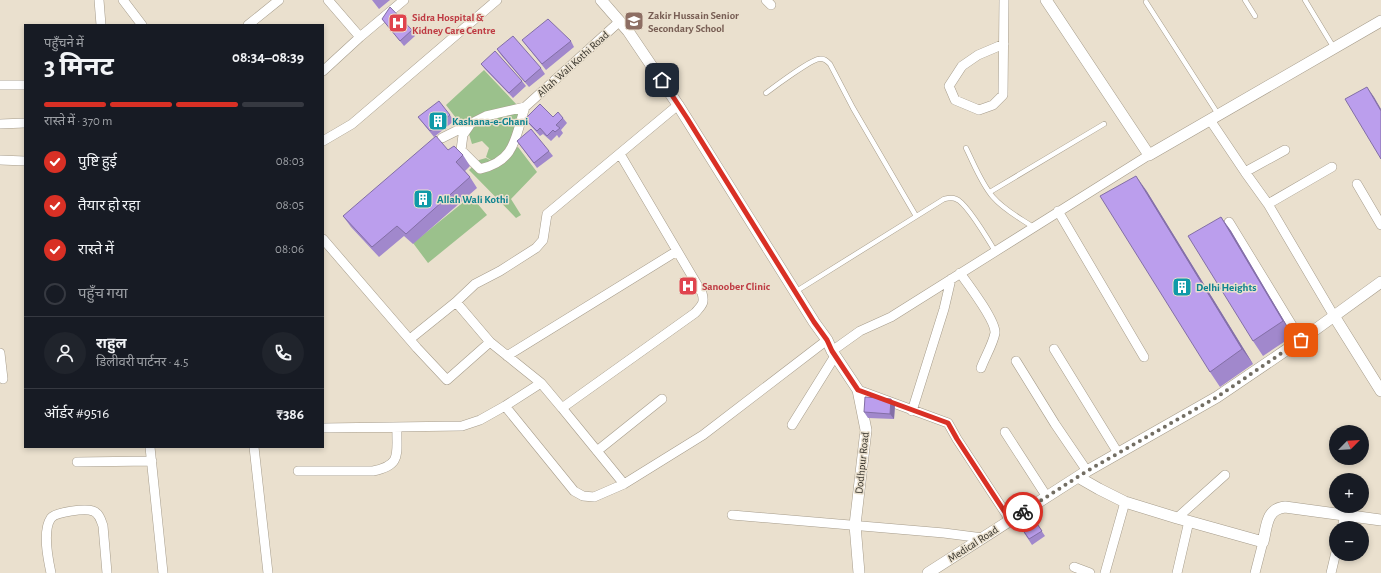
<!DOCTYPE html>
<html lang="hi">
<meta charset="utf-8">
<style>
body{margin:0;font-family:"Alegreya Sans","Noto Sans Devanagari",sans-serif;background:#20242c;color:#f1f3f6;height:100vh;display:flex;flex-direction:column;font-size:15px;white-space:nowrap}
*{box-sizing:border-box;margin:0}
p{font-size:13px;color:#9ea1a6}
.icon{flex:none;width:22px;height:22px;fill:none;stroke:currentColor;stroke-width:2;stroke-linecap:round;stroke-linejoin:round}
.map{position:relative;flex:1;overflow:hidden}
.side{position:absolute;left:24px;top:24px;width:300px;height:424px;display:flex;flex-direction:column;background:#171b24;border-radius:0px;box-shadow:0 2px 6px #0003}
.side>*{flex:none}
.needle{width:26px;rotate:66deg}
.fabs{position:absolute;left:1329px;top:425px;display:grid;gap:8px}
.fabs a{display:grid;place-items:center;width:40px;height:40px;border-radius:50%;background:#171b24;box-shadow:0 2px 6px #0003;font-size:20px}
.pin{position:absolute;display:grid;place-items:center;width:34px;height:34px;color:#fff;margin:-17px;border-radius:8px;box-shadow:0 2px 6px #0006}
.courier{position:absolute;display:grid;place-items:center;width:40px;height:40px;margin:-20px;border:3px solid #d93025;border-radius:50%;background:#fff;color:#222;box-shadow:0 1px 5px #0007}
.headline em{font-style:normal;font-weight:700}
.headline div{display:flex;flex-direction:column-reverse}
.headline{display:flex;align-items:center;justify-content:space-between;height:68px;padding:0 20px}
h1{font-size:26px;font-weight:700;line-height:30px}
.bar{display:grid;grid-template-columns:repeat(4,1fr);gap:6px 4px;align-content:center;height:48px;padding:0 20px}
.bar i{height:5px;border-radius:3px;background:#363941}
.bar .current{background:#d93025}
.bar p{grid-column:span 4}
.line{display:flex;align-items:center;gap:10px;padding:0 20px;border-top:1px solid #363941}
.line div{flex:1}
.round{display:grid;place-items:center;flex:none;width:42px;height:42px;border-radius:21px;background:#20242c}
ol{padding:0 20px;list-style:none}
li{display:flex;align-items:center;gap:12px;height:44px}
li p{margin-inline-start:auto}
li .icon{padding:4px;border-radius:50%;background:#d93025;color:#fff;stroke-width:4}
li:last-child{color:#9ea1a6}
li i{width:22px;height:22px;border:2px solid #363941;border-radius:50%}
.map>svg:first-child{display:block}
.green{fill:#9bc18c}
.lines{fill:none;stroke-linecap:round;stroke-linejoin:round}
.service-casing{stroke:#a69c8b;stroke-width:5.5}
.minor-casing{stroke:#a69c8b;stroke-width:10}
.tertiary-casing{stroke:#a69c8b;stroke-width:12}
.service{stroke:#fff;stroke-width:4.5}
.minor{stroke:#fff;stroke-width:9}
.tertiary{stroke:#fff;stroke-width:11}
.wall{fill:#a188cc}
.shaded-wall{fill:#836fa6}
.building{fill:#bb9eed;stroke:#836fa6}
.done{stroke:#736e63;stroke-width:4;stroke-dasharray:0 7.2}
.route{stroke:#d93025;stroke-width:5}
.labels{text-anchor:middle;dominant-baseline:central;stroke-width:3;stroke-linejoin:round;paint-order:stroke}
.education-label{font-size:11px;font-weight:bold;fill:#785e54;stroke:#eae0ce;text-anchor:start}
.health-label{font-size:11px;font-weight:bold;fill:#be3a42;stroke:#eae0ce;text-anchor:start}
.street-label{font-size:11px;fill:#333029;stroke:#eae0ce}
.culture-label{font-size:11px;font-weight:bold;fill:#0d838f;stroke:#eae0ce;text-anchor:start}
</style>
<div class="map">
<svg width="1381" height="573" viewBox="0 0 1381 573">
<rect width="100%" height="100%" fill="#eae0ce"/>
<path class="green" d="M484,70l34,36 -56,20 -16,-21z
M520,112l-7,37 5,-2 19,25 -26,27 10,16 -5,3 -47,-48 10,-10 7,-2 8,4 -8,-5 3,-9 -7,-7 -10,3 -3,-10 5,-8 12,-6z
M471,196l16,19 -59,48 -15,-20z"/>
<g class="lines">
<g class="service-casing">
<path id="service" d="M1245,0l10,16
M1305,0l29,48
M1146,2l72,112
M766,93c8,-6 46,-34 53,-34 5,-1 8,2 11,5l23,44 63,108
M966,148c8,16 15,35 27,49 11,13 27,21 40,30
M990,192l114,-68
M795,292l149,-93c4,-1 8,-2 12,0 10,3 33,42 39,52"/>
</g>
<g class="minor-casing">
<path id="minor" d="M99,0l2,25
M123,0l19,25
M328,0l32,37
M766,0l5,5
M248,25l31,-25
M1004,44l-26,11 -16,11 -13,20 6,14 24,10 14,-5 10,-10 1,-95
M323,71l37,-34 44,-37
M0,85h25
M1210,120l35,52 23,32 66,112
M0,124l25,-1
M470,125l-7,10 -2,15 19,19c36,-8 35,-32 45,-62
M442,138l44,-22 39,-9 95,-86
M323,141l29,-17 145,-124
M0,160l25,1
M1245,172l40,-22
M1357,184l24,41
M1268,204l64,-37
M1058,211l86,146
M1229,222l72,118
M323,239l94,109 30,32 43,-38
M960,273c8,11 36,48 35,60 -2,11 -10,24 -14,35
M456,302l34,40 51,41 21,25 133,-95c7,-8 10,-10 7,-20l-82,-139
M410,339l46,-37 19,-18 25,-13 36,-23 7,-8 4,-26 131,-109
M1054,349l64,104
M832,351l28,-20 31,-14 258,-162
M0,353l3,26
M507,356l170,-105
M1016,361l39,63 32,47
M858,390l90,33 9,16 53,81
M505,406l69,85 9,5 11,1 30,-13 79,-49 124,-95
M562,408l62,76
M912,411l32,-102 7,-30
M792,425l43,-69
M323,428l139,-2 18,-6 25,-14 36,-23
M1005,432l42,65
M150,447l13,126
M254,447l14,126
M597,451l65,-52
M77,462l75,-1
M298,471h75c30,-6 23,-18 24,-44
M732,515l212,18 39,5
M1177,518l48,-43
M1342,528l3,-13
M1074,567l16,6
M51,573c-3,-14 -9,-42 0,-55 5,-6 34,-10 42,-7 6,2 8,9 10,15l4,47
M1105,573l20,-71
M1177,573l12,-52
M1255,573l8,-31
M1331,573l5,-21"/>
</g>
<g class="tertiary-casing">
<path id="tertiary" d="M601,0l27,31 50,74 136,217 13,18 5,11 26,39 8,40 -11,95 4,48
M1046,0l103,155 232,-134
M1334,316l47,75
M1078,477l21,12 26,13 52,16 86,24c4,-16 3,-33 22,-35l96,13
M928,573l159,-102 130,-74 84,-57 80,-58"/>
</g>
<use href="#service" class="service"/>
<use href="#minor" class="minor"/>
<use href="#tertiary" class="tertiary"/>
</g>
<path class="wall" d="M372,0h18l-11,9z
M382,19l30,11 3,6 -11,10z
M522,40l49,1 3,6 -28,23z
M497,49l44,19 4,6 -16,13 -28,-32z
M481,64l41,17 4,5 -13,12 -28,-29z
M450,115l4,6 -20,16 -16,-20z
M563,118l4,5 -6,7 2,3 -4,5 -2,-3 -6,6 -8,-7 -3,2 -11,-12 -4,-5z
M517,141l32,10 4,5 -16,12z
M448,150l15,5 7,11 -5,5 5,6 7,11 -64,56 -9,-8 -25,21 -28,-30 -8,-11z
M1146,190l107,174 -33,23 -10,-15z
M1221,217l10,14 62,105 -30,20 -10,-15z
M891,399l4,5 -1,15 -26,-1 -4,-6z
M1025,506l20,30 -13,9 -20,-31z"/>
<path class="shaded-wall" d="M1367,87l7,10 7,12v2z
M1136,176l10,14 107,174 -11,-15z
M1221,217l10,14 62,105 -10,-15z
M891,399l4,5 -1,15 -4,-5z"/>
<path class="building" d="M390,7l22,23 -12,11 -18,-22z
M548,19l23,22 -29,23 -20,-24z
M513,36l28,32 -16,14 -28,-33z
M495,51l27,30 -13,12 -28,-29z
M1367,87l14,24v48l-36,-60z
M439,101l11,14 -20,16 -12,-14z
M540,104l13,13 5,-5 5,6 -7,7 4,3 -5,4 -2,-2 -6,6 -7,-8 -3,3 -12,-12z
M531,129l18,22 -15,12 -17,-22z
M436,136l12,14 6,-4 9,9 -7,7 14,15 -64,57 -9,-8 -25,21 -29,-31z
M1136,176l106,173 -32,23 -110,-176z
M1221,217l62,104 -30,20 -65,-105z
M865,397l26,2 -1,15 -26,-2z
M1025,506l17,25 -13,8 -17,-25z"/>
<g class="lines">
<path class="done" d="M1023,512l64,-41 130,-74 84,-57"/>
<path class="route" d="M662,80l25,38 127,204 13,18 5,11 26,39 90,33 9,16 53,81 13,-8"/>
</g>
<defs>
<g id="school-square" transform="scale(1)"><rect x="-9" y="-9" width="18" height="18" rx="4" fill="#8d6e63" stroke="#eae0ce"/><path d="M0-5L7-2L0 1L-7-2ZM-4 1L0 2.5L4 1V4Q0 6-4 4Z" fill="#fff"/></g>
<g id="hospital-square" transform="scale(1)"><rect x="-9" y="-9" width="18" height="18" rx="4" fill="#e0444e" stroke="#eae0ce"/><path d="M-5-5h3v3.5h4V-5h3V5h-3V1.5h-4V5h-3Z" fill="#fff"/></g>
<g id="building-square" transform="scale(1)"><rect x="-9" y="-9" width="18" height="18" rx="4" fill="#0f9aa8" stroke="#eae0ce"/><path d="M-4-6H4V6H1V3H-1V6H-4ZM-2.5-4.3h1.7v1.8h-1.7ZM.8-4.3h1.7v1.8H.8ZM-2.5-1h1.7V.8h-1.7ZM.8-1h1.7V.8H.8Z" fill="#fff"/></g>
</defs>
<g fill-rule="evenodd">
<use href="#school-square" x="634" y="21"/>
<use href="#hospital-square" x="398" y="23"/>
<use href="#building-square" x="438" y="121"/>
<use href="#building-square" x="423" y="199"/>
<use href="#hospital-square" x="688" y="286"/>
<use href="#building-square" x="1182" y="287"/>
</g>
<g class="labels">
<g class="education-label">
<text x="648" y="15">Zakir Hussain Senior<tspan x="648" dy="13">Secondary School</tspan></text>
</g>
<g class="health-label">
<text x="412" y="17">Sidra Hospital &amp;<tspan x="412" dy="13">Kidney Care Centre</tspan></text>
<text x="702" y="286">Sanoober Clinic</text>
</g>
<g class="street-label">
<text transform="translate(573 64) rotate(-42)">Allah Wali Kothi Road</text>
<text transform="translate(862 463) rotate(-84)">Dodhpur Road</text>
<text transform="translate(973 544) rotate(-33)">Medical Road</text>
</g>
<g class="culture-label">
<text x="452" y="121">Kashana-e-Ghani</text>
<text x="437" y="199">Allah Wali Kothi</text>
<text x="1196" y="287">Delhi Heights</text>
</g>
</g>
</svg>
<div class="fabs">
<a><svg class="needle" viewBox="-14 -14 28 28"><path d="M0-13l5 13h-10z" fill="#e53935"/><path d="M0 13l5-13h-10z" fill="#9ea1a6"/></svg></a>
<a>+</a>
<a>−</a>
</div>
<div class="pin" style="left:1301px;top:340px;background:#ea580c"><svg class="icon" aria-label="bag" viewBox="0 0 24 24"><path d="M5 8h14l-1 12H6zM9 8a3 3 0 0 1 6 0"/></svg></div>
<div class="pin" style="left:662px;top:80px;background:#1f2937"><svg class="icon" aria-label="home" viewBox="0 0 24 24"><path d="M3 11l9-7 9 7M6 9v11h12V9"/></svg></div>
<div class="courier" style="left:1023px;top:512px"><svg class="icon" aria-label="bike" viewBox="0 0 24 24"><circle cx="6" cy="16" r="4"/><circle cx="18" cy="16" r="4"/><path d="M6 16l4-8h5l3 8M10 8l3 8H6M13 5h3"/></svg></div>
<section class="side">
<div class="headline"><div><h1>3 मिनट</h1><p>पहुँचने में</p></div><em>08:34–08:39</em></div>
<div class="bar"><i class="current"></i><i class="current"></i><i class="current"></i><i></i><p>रास्ते में · 370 m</p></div>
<ol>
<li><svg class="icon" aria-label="check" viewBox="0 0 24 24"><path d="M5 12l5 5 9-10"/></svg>पुष्टि हुई<p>08:03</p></li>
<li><svg class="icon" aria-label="check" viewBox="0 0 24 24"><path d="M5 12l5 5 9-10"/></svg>तैयार हो रहा<p>08:05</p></li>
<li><svg class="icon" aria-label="check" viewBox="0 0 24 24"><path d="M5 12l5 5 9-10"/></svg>रास्ते में<p>08:06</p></li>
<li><i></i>पहुँच गया</li>
</ol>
<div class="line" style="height:72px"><a class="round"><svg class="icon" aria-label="person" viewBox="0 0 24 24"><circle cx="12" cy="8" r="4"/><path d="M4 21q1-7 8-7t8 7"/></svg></a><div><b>राहुल</b><p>डिलीवरी पार्टनर · 4.5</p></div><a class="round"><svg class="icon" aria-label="phone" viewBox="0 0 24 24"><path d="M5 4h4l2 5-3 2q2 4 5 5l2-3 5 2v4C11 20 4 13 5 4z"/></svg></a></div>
<div class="line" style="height:52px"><div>ऑर्डर #9516</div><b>₹386</b></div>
</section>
</div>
